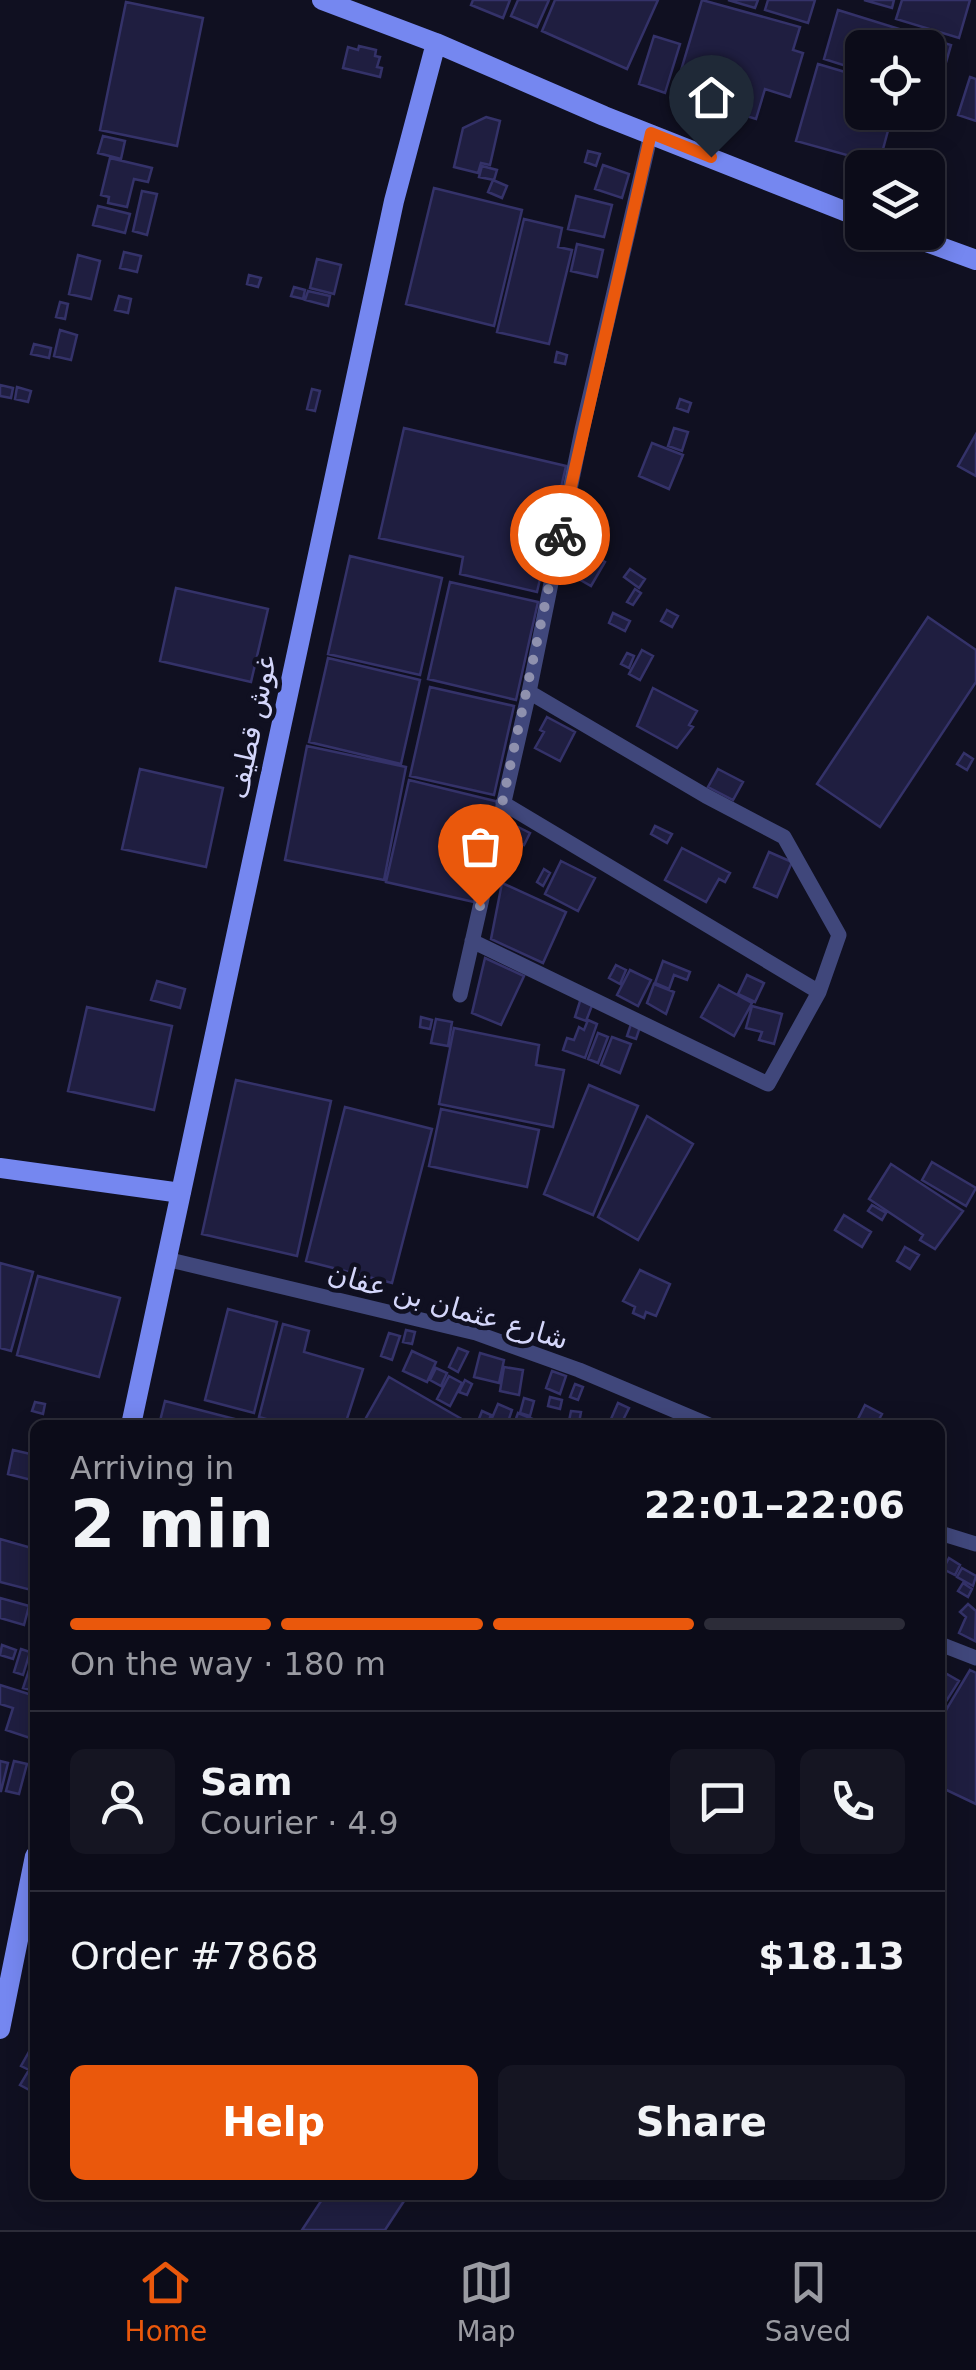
<!DOCTYPE html>
<meta charset="utf-8">
<style>
body{margin:0;font-family:"DejaVu Sans","Noto Sans Arabic",sans-serif;background:#151522;color:#f1f3f6;height:100vh;display:flex;flex-direction:column;font-size:38px;white-space:nowrap}
*{box-sizing:border-box;margin:0}
p{font-size:32px;color:#9a9ba2}
.icon{flex:none;width:55px;height:55px;fill:none;stroke:currentColor;stroke-width:2;stroke-linecap:round;stroke-linejoin:round}
.map{position:relative;flex:1;overflow:hidden}
.drawer{position:absolute;left:30px;top:1420px;width:915px;height:780px;display:flex;flex-direction:column;background:#0c0c19;border-radius:15px;box-shadow:0 5px 25px #0003,0 0 0 2px #2c2c38}
.drawer>*{flex:none}
.tools{position:absolute;left:845px;top:30px;display:grid;gap:20px}
.tools a{display:grid;place-items:center;width:100px;height:100px;border-radius:15px;background:#0c0c19;box-shadow:0 5px 25px #0003,0 0 0 2px #2c2c38;font-size:50px}
.pin{position:absolute;display:grid;place-items:center;width:85px;height:85px;color:#fff;margin:-102px -42px;border-radius:50% 50% 50% 0;rotate:-45deg;box-shadow:0 0 10px #0007}
.pin .icon{rotate:45deg}
.courier{position:absolute;display:grid;place-items:center;width:100px;height:100px;margin:-50px;border:8px solid #ea580c;border-radius:50%;background:#fff;color:#222;box-shadow:0 2px 12px #0007}
.summary em{font-style:normal;font-weight:700}
.summary div{display:flex;flex-direction:column-reverse}
.summary{display:flex;align-items:center;justify-content:space-between;height:170px;padding:0 40px}
h1{font-size:65px;font-weight:700;line-height:75px}
.bar{display:grid;grid-template-columns:repeat(4,1fr);gap:15px 10px;align-content:center;height:120px;padding:0 40px}
.bar i{height:12px;border-radius:8px;background:#2c2c38}
.bar .on{background:#ea580c}
.bar p{grid-column:span 4}
.line{display:flex;align-items:center;gap:25px;padding:0 40px;border-top:2px solid #2c2c38}
.line div{flex:1}
.round{display:grid;place-items:center;flex:none;width:105px;height:105px;border-radius:15px;background:#151522}
.cta{display:flex;gap:20px;margin-top:auto;padding:20px 40px}
.cta a{flex:1;height:115px;border-radius:15px;background:#ea580c;color:#fff;font-size:40px;font-weight:700;line-height:115px;text-align:center}
.cta a+a{background:#151522;color:#f1f3f6}
.dock{display:flex;justify-content:space-around;align-items:center;height:140px;border-top:2px solid #2c2c38;background:#0c0c19;font-size:28px;color:#9a9ba2}
.dock a{display:grid;justify-items:center;gap:5px}
.dock .on{color:#ea580c}
.map>svg:first-child{display:block}
.building{fill:#1f1e40;stroke:#343269;stroke-width:2.5}
.lines{fill:none;stroke-linecap:round;stroke-linejoin:round}
.street{stroke:#40477b;stroke-width:15}
.secondary{stroke:#7587f0;stroke-width:20}
.done{stroke:#8f91ae;stroke-width:10;stroke-dasharray:0 18}
.route{stroke:#ea580c;stroke-width:12}
.labels{text-anchor:middle;dominant-baseline:central;stroke-width:9;stroke-linejoin:round;paint-order:stroke}
.street-label{font-size:28px;fill:#d4d6fa;stroke:#101021}
</style>
<div class="map">
<svg width="976" height="2230" viewBox="0 0 976 2230">
<rect width="100%" height="100%" fill="#101021"/>
<path class="building" d="M473,0h37l-7,18 -32,-13z
M518,0h31l-12,27 -26,-11z
M555,0h103l-31,69 -85,-38z
M702,0l98,27 -7,23 10,3 -13,44 -25,-8 -9,30 -82,-25z
M728,0h30l-3,8z
M768,0h47l-7,23 -43,-13z
M864,0h30l-2,8z
M902,0h68l-11,38 -63,-19z
M126,2l77,16 -26,128 -77,-16z
M838,10l113,35 -14,49 -9,-3v-43h-66v23l-38,-12z
M654,36l26,8 -15,49 -26,-9z
M359,46l17,4 -1,6 5,1 -3,10 5,1 -2,9 -37,-9 5,-21 10,3z
M818,64l44,13v35h31l-14,52 -83,-23z
M970,77l6,2v42l-18,-6z
M486,117l14,4 -10,44 -9,-2 -3,10 -24,-6 9,-39z
M103,136l22,5 -4,18 -23,-6z
M588,151l12,3 -4,12 -11,-4z
M110,158l42,10 -4,14 -14,-3 -7,28 -19,-4 1,-6 -8,-2z
M603,165l26,9 -7,24 -27,-9z
M482,166l15,4 -3,10 -15,-3z
M493,180l14,6 -5,12 -14,-6z
M434,188l88,22 -28,116 -88,-22z
M142,191l15,3 -10,41 -14,-4z
M576,196l36,9 -8,32 -36,-8z
M98,206l32,8 -5,19 -32,-8z
M524,219l38,9 -4,19 14,3 -23,94 -52,-12z
M577,244l26,6 -6,27 -26,-6z
M124,252l17,4 -4,16 -17,-4z
M78,255l22,6 -9,38 -22,-5z
M317,259l24,6 -7,29 -24,-6z
M249,275l12,3 -3,9 -11,-3z
M294,287l11,3 -2,9 -12,-3z
M308,291l22,5 -2,10 -23,-6z
M119,296l12,3 -3,14 -13,-3z
M60,302l8,2 -3,15 -9,-2z
M60,330l17,5 -6,25 -17,-4z
M34,344l17,4 -2,10 -18,-4z
M557,352l10,3 -2,9 -10,-2z
M0,385l13,3 -2,10 -11,-2z
M17,387l14,4 -3,11 -13,-3z
M312,389l8,2 -5,20 -8,-2z
M680,399l11,4 -3,9 -11,-4z
M404,428l162,38 -29,126 -77,-18 3,-17 -84,-19z
M674,428l14,4 -6,19 -14,-5z
M976,434v42l-18,-10z
M652,443l31,12 -14,34 -30,-13z
M571,544l15,4 -4,15 -15,-4z
M350,556l92,22 -22,97 -92,-21z
M595,556l10,6 -14,24 -19,-11 6,-10 8,5z
M630,569l15,10 -6,9 -15,-11z
M450,582l88,20 -22,98 -88,-21z
M176,588l92,21 -17,73 -91,-21z
M635,589l6,4 -8,12 -6,-3z
M667,610l11,6 -6,11 -11,-6z
M613,613l17,8 -5,10 -16,-8z
M928,617l48,33v32l-96,145 -63,-43z
M642,650l11,6 -13,24 -11,-6z
M627,653l7,3 -5,12 -8,-4z
M328,658l92,22 -19,84 -92,-22z
M430,687l84,19 -20,89 -84,-19z
M653,688l44,23 -8,14 4,2 -16,21 -40,-22z
M547,717l28,15 -15,29 -25,-13 9,-16 -4,-2z
M307,746l99,21 -22,113 -99,-20z
M964,753l9,6 -6,11 -10,-6z
M140,769l83,19 -17,79 -84,-18z
M718,769l25,13 -10,18 -25,-13z
M409,780l94,23 -29,99 -88,-20z
M516,826l14,7 -6,12 -15,-8z
M655,826l17,8 -5,9 -16,-9z
M682,848l48,25 -5,9 -6,-3 -13,23 -41,-22z
M769,852l23,10 -15,35 -23,-10z
M561,861l34,17 -17,33 -33,-17z
M544,869l6,4 -7,13 -6,-4z
M502,883l64,29 -23,51 -52,-24z
M485,958l39,18 -23,49 -29,-12z
M663,961l27,11 -3,8 -13,-5 -5,14 -14,-6z
M616,965l10,5 -6,14 -11,-6z
M630,970l21,10 -13,26 -21,-11z
M747,975l17,8 -9,19 -17,-8z
M157,981l28,8 -5,19 -29,-8z
M654,984l20,8 -8,22 -19,-11z
M719,985l33,18 -18,33 -33,-19z
M581,998l12,5 -7,18 -11,-4z
M752,1006l30,8 -8,30 -15,-4 3,-8 -16,-4z
M87,1007l85,19 -18,84 -86,-19z
M421,1017l11,3 -2,9 -10,-2z
M436,1019l16,3 -4,24 -17,-3z
M588,1020l9,4 -12,34 -22,-8 4,-12 7,2 5,-13 5,3z
M632,1021l9,3 -5,15 -9,-3z
M454,1028l85,17 -3,20 28,5 -11,57 -114,-23z
M598,1033l10,4 -10,26 -10,-4z
M612,1037l19,7 -11,29 -19,-8z
M236,1080l95,21 -34,155 -95,-22z
M589,1085l49,21 -45,109 -49,-21z
M345,1107l87,22 -40,154 -86,-22z
M441,1109l98,21 -12,57 -98,-21z
M647,1116l46,28 -55,96 -40,-23z
M932,1162l44,26 -10,18 -44,-26z
M891,1164l72,47 -28,38 -15,-9 3,-5 -54,-36z
M872,1205l14,8 -4,7 -14,-9z
M844,1215l27,17 -9,15 -27,-17z
M905,1247l14,8 -9,14 -13,-8z
M0,1263l33,9 -22,79 -11,-3z
M640,1270l30,14 -14,32 -10,-4 -2,6 -11,-5 2,-6 -12,-6z
M38,1276l82,22 -21,79 -82,-22z
M228,1309l49,13 -23,91 -49,-13z
M283,1324l26,7 -5,21 59,17 -18,56h-58l-28,-8z
M406,1330l9,2 -3,12 -9,-2z
M389,1333l11,3 -8,24 -11,-4z
M458,1348l10,4 -10,20 -9,-5z
M412,1351l24,11 -9,20 -24,-11z
M480,1353l24,7 -5,23 -25,-6z
M504,1367l19,3 -4,25 -19,-4z
M436,1368l11,5 -6,13 -11,-6z
M552,1371l14,5 -6,18 -14,-6z
M449,1376l13,7 -12,23 -13,-7z
M389,1377l83,48h-110z
M465,1380l7,4 -5,11 -8,-3z
M575,1384l8,3 -5,13 -8,-3z
M550,1397l12,3 -2,9 -12,-3z
M524,1398l10,3 -4,15 -10,-3z
M165,1401l89,23v1h-95z
M35,1402l10,2 -2,10 -11,-3z
M618,1403l11,5 -8,16 -10,-5z
M498,1404l14,6 -5,15h-18z
M865,1405l17,9 -6,11 -20,-2z
M482,1411l9,4 -4,10 -10,-1z
M571,1411l10,1 -2,11 -10,-2z
M518,1413l17,7 -2,5 -19,-1z
M13,1450l22,5v26l-27,-7z
M0,1539l35,10v42l-35,-9z
M949,1558l11,7 -5,10 -12,-6z
M962,1568l14,8 -3,10 -16,-9z
M963,1583l9,6 -4,8 -10,-6z
M0,1598l29,8 -5,19 -24,-7z
M968,1604l8,7 -1,30 -16,-8 7,-16 -6,-5z
M2,1645l14,5 -3,9 -13,-4z
M21,1649l9,3 -7,23 -9,-3z
M34,1655h1v36l-12,-3z
M940,1670l19,11 -19,30z
M970,1670l6,3v131l-36,-17v-67z
M0,1685l35,11 -2,43 -27,-9 7,-22 -13,-4z
M0,1761l8,2 -7,28h-1z
M14,1761l13,3 -8,30 -13,-3z
M35,2041v52l-15,-8 9,-15 -8,-4z
M325,2195h77l4,3 -21,32h-83z"/>
<g class="lines">
<path class="street" d="M503,803l316,189
M472,941l296,143 51,-92 20,-57 -55,-98 -78,-41 -177,-104
M460,995l69,-303 53,-262 69,-297
M166,1259l310,74 103,37 130,55
M940,1533l36,11
M940,1644l36,14"/>
<path class="secondary" d="M322,0l114,43 168,73 258,102
M899,232l77,28
M0,1168l181,25
M131,1425l263,-1224 42,-158
M0,2029l35,-173"/>
</g>
<g class="lines">
<path class="done" d="M480,906l80,-371"/>
<path class="route" d="M560,535l91,-402 60,24"/>
</g>
<g class="labels">
<g class="street-label">
<text transform="translate(252 727) rotate(-78)">غوش قطيف</text>
<text transform="translate(448 1306) rotate(16)">شارع عثمان بن عفان</text>
</g>
</g>
</svg>
<div class="tools">
<a><svg class="icon" aria-label="locate" viewBox="0 0 24 24"><circle cx="12" cy="12" r="6"/><path d="M12 2v4M12 18v4M2 12h4M18 12h4"/></svg></a>
<a><svg class="icon" aria-label="layers" viewBox="0 0 24 24"><path d="M12 4l9 5-9 5-9-5zM3 14l9 5 9-5"/></svg></a>
</div>
<div class="pin" style="left:480px;top:906px;background:#ea580c"><svg class="icon" aria-label="bag" viewBox="0 0 24 24"><path d="M5 8h14l-1 12H6zM9 8a3 3 0 0 1 6 0"/></svg></div>
<div class="pin" style="left:711px;top:157px;background:#1f2937"><svg class="icon" aria-label="home" viewBox="0 0 24 24"><path d="M3 11l9-7 9 7M6 9v11h12V9"/></svg></div>
<div class="courier" style="left:560px;top:535px"><svg class="icon" aria-label="bike" viewBox="0 0 24 24"><circle cx="6" cy="16" r="4"/><circle cx="18" cy="16" r="4"/><path d="M6 16l4-8h5l3 8M10 8l3 8H6M13 5h3"/></svg></div>
<section class="drawer">
<div class="summary"><div><h1>2 min</h1><p>Arriving in</p></div><em>22:01–22:06</em></div>
<div class="bar"><i class="on"></i><i class="on"></i><i class="on"></i><i></i><p>On the way · 180 m</p></div>
<div class="line" style="height:180px"><a class="round"><svg class="icon" aria-label="person" viewBox="0 0 24 24"><circle cx="12" cy="8" r="4"/><path d="M4 21q1-7 8-7t8 7"/></svg></a><div><b>Sam</b><p>Courier · 4.9</p></div><a class="round"><svg class="icon" aria-label="chat" viewBox="0 0 24 24"><path d="M4 5h16v11H9l-5 4z"/></svg></a><a class="round"><svg class="icon" aria-label="phone" viewBox="0 0 24 24"><path d="M5 4h4l2 5-3 2q2 4 5 5l2-3 5 2v4C11 20 4 13 5 4z"/></svg></a></div>
<div class="line" style="height:130px"><div>Order #7868</div><b>$18.13</b></div>
<div class="cta"><a>Help</a><a>Share</a></div>
</section>
</div>
<nav class="dock">
<a class="on"><svg class="icon" aria-label="home" viewBox="0 0 24 24"><path d="M3 11l9-7 9 7M6 9v11h12V9"/></svg>Home</a>
<a><svg class="icon" aria-label="map" viewBox="0 0 24 24"><path d="M3 6l6-2 6 2 6-2v14l-6 2-6-2-6 2zM9 4v14M15 6v14"/></svg>Map</a>
<a><svg class="icon" aria-label="saved" viewBox="0 0 24 24"><path d="M7 4h10v16l-5-4-5 4z"/></svg>Saved</a>
</nav>
